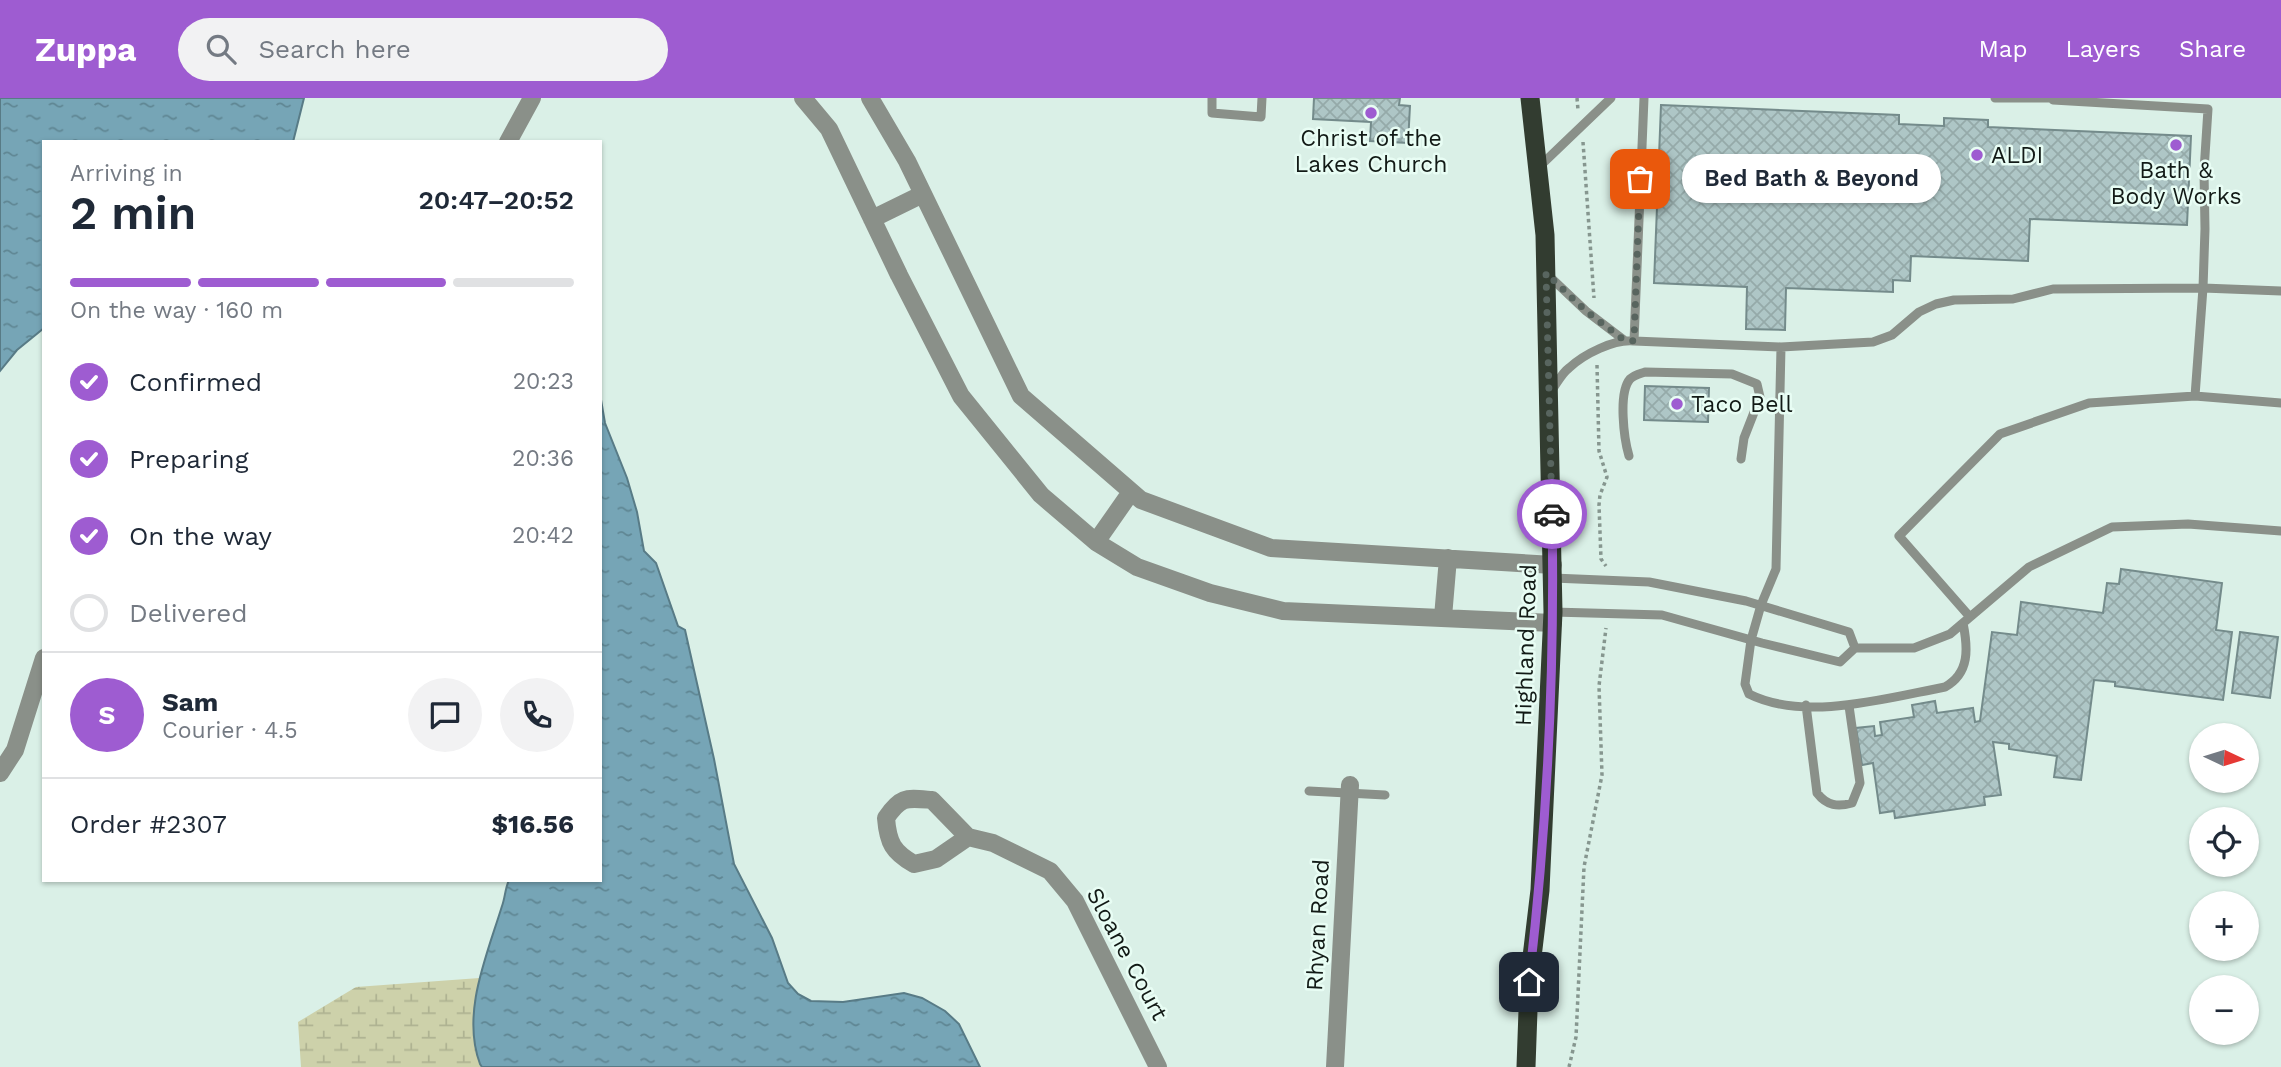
<!DOCTYPE html>
<meta charset="utf-8">
<style>
body{margin:0;font-family:"Work Sans",sans-serif;background:#f2f2f3;color:#1f2937;height:100vh;display:flex;flex-direction:column;font-size:26px;white-space:nowrap}
*{box-sizing:border-box;margin:0}
p{font-size:23px;color:#747a83}
.icon{flex:none;width:38px;height:38px;fill:none;stroke:currentColor;stroke-width:2;stroke-linecap:round;stroke-linejoin:round}
.map{position:relative;flex:1;overflow:hidden}
.side{position:absolute;left:42px;top:42px;width:560px;height:742px;display:flex;flex-direction:column;background:#fff;border-radius:0px;box-shadow:0 2px 5px #0004}
.side>*{flex:none}
.needle{width:46px;rotate:94deg}
.fabs{position:absolute;left:2189px;top:625px;display:grid;gap:14px}
.fabs a{display:grid;place-items:center;width:70px;height:70px;border-radius:50%;background:#fff;box-shadow:0 2px 5px #0004;font-size:35px}
.pin{position:absolute;display:grid;place-items:center;width:60px;height:60px;color:#fff;margin:-30px;border-radius:14px;box-shadow:0 4px 10px #0006}
.courier{position:absolute;display:grid;place-items:center;width:70px;height:70px;margin:-35px;border:5px solid #9e5cd1;border-radius:50%;background:#fff;color:#222;box-shadow:0 2px 9px #0007}
.bubble{position:absolute;height:49px;border-radius:24px;background:#fff;box-shadow:0 2px 5px #0004;font-size:23px;font-weight:600;line-height:49px;text-align:center}
.summary em{font-style:normal;font-weight:600}
.summary div{display:flex;flex-direction:column-reverse}
.summary{display:flex;align-items:center;justify-content:space-between;height:119px;padding:0 28px}
h1{font-size:46px;font-weight:600;line-height:52px}
.bar{display:grid;grid-template-columns:repeat(4,1fr);gap:10px 7px;align-content:center;height:84px;padding:0 28px}
.bar i{height:9px;border-radius:5px;background:#e0e1e3}
.bar .selected{background:#9e5cd1}
.bar p{grid-column:span 4}
.line{display:flex;align-items:center;gap:18px;padding:0 28px;border-top:2px solid #e0e1e3}
.line div{flex:1}
.round{display:grid;place-items:center;flex:none;width:74px;height:74px;border-radius:37px;background:#f2f2f3}
ol{padding:0 28px;list-style:none}
li{display:flex;align-items:center;gap:21px;height:77px}
li p{margin-inline-start:auto}
li .icon{padding:7px;border-radius:50%;background:#9e5cd1;color:#fff;stroke-width:4}
li:last-child{color:#747a83}
li i{width:38px;height:38px;border:4px solid #e0e1e3;border-radius:50%}
header{display:flex;align-items:center;gap:42px;box-sizing:border-box;height:98px;padding:0 35px;background:#9e5cd1;color:#fff}
header strong{font-size:33px}
nav{display:flex;gap:38px;margin-inline-start:auto;font-size:24px}
.search{width:490px;height:63px;background:#f2f2f3;display:flex;align-items:center;gap:18px;box-sizing:border-box;padding:0 24px;border-radius:38px;color:#747a83;font-size:26px}
.map>svg:first-child{display:block}
.wetland{fill:url(#wetland-marsh)}
.water{fill:url(#water-ripples);stroke:#587b86;stroke-width:2}
.building{fill:url(#building-cross-hatch);stroke:#748b8b;stroke-width:2}
.lines{fill:none;stroke-linecap:round;stroke-linejoin:round}
.path{stroke:#86968f;stroke-width:3.5;stroke-dasharray:3.5 3.5;stroke-linecap:butt}
.service{stroke:#8a9089;stroke-width:9}
.minor{stroke:#8a9089;stroke-width:18}
.trunk{stroke:#323c30;stroke-width:19}
.done{stroke:#58655f;stroke-width:7;stroke-dasharray:0 12.6}
.route{stroke:#9e5cd1;stroke-width:9}
.poi-dot{fill:#9e5cd1;stroke:#e8fdf4;stroke-width:2.5}
.labels{text-anchor:middle;dominant-baseline:central;stroke-width:5;stroke-linejoin:round;paint-order:stroke}
.poi-label{font-size:23px;fill:#121a16;stroke:#e8fdf4}
.street-label{font-size:23px;fill:#121a16;stroke:#e8fdf4}
</style>
<header>
<strong>Zuppa</strong>
<div class="search"><svg class="icon" aria-label="search" viewBox="0 0 24 24"><circle cx="10" cy="10" r="6"/><path d="M15 15l6 6"/></svg>Search here</div>
<nav><a>Map</a><a>Layers</a><a>Share</a></nav>
</header>
<div class="map">
<svg width="2281" height="969" viewBox="0 0 2281 969">
<defs>
<pattern id="wetland-marsh" width="20" height="14" patternUnits="userSpaceOnUse" patternTransform="scale(1.75)"><rect width="20" height="14" fill="#cdd1aa"/><path d="M1 5h8M5 5V1M11 12h8M15 12V8" fill="none" stroke="#afb392"/></pattern>
<pattern id="water-ripples" width="26" height="14" patternUnits="userSpaceOnUse" patternTransform="scale(1.75)"><rect width="26" height="14" fill="#76a5b6"/><path d="M2 4q2-2 4 0t4 0M15 11q2-2 4 0t4 0" fill="none" stroke="#5f8693"/></pattern>
<pattern id="building-cross-hatch" width="8" height="8" patternUnits="userSpaceOnUse" patternTransform="scale(1.75)"><rect width="8" height="8" fill="#aec6c6"/><path d="M0 0l8 8M0 8l8-8" fill="none" stroke="#95aaa9"/></pattern>
</defs>
<rect width="100%" height="100%" fill="#daf0e7"/>
<path class="wetland" d="M507,878l216,91h-422l-3,-45 58,-35z"/>
<path class="water" d="M0,0h304l-11,44h-249v186l-27,22 -17,21z
M600,296l5,29 22,55 10,34 7,39 12,12 22,63 7,4 29,129 20,105 38,74 16,45 10,11 13,7 32,1 61,-9 18,5 23,13 14,13 21,43h-498l-2,-3c-19,-51 7,-109 22,-158 3,-8 3,-17 7,-26h91z"/>
<path class="building" d="M1314,0h86l-1,7 11,1 -2,37 -38,-2 1,-19 -58,-3z
M1661,7l238,10v9l45,2v-8l44,2v7l203,9 -4,89 -157,-6 -2,42 -117,-5 -1,25 -17,-1v12l-107,-4 -1,42 -39,-1 1,-42 -93,-4z
M1645,288l64,2 -1,34 -64,-2z
M2121,471l101,14 -6,47 16,2 -9,68 -108,-14v-4l-21,-2 -13,100 -27,-3 3,-21 -48,-7v-5l-16,-2 8,53 -17,2 1,8 -90,13 -1,-7 -14,2 -7,-50 -11,2 -6,-37 18,-2 1,10 7,-1 -2,-13 34,-5 -2,-12 23,-4 2,12 36,-5 2,14 5,-1 12,-89 25,3 4,-33 82,11 4,-30 12,1z
M2240,534l38,5 -8,61 -38,-5z"/>
<g class="lines">
<path class="path" d="M1577,0l1,12
M1583,44l11,156
M1597,267l2,86 8,26 -7,18 -1,10 2,54 5,7
M1569,969l7,-30 8,-170 18,-92 -3,-89 7,-58"/>
<path class="service" d="M1212,0v15l49,4 1,-19
M1644,0l-10,243 147,6 -5,222 -15,36 -10,35 -6,44 4,10c56,28 138,4 196,-7 25,-14 23,-39 18,-64
M1995,0h58
M2053,2l155,9 -4,62 1,58 -2,59 -8,108
M1540,68l71,-68
M1548,177l38,36 38,29
M1781,249l92,-5 19,-7 27,-23 17,-8 18,-4 59,-1 40,-10 150,-1 78,3
M1552,292c5,-7 10,-17 17,-22 15,-14 45,-29 65,-27
M1629,358c-5,-17 -11,-63 1,-77 4,-4 9,-5 15,-7l87,2 25,10 3,13 -16,41 -3,21
M1553,514l109,3 100,28 78,19 15,-14 -6,-16 -103,-31 -97,-19 -96,-4
M1970,519l-71,-81 101,-102 89,-31 106,-7 86,7
M1855,550h59l36,-14 79,-67 83,-40 76,-3 93,7
M1806,607l11,88c10,13 21,14 35,10l8,-20 -11,-77
M1309,693l76,4"/>
<path class="minor" d="M803,0l26,31 70,146 62,121 80,99 55,47 41,25 73,26 73,18 270,12
M870,0l37,63 114,235 120,104 130,48 282,17
M508,44l24,-44
M872,121l51,-25
M1096,444l35,-50
M1443,519l5,-59
M0,675l15,-23 29,-92
M968,739l-32,22 -22,5c-21,-12 -26,-21 -28,-46 15,-22 20,-20 46,-18l36,37 25,6 57,28 25,30 83,166
M1335,969l15,-282"/>
<path class="trunk" d="M1526,969l3,-85 11,-92 13,-278 -8,-377 -15,-137"/>
</g>
<g class="lines">
<path class="done" d="M1552,416l-6,-241 40,38 38,29 10,1 6,-162"/>
<path class="route" d="M1529,884c18,-155 26,-312 23,-468"/>
</g>
<g class="poi-dot">
<circle cx="1371" cy="15" r="7"/>
<circle cx="2176" cy="47" r="7"/>
<circle cx="1977" cy="57" r="7"/>
<circle cx="1677" cy="306" r="7"/>
</g>
<g class="labels">
<g class="poi-label">
<text x="1371" y="40">Christ of the<tspan x="1371" dy="26">Lakes Church</tspan></text>
<text x="1991" y="57" text-anchor="start">ALDI</text>
<text x="2176" y="72">Bath &amp;<tspan x="2176" dy="26">Body Works</tspan></text>
<text x="1691" y="306" text-anchor="start">Taco Bell</text>
</g>
<g class="street-label">
<text transform="translate(1526 547) rotate(-88)">Highland Road</text>
<text transform="translate(1318 827) rotate(-87)">Rhyan Road</text>
<text transform="translate(1127 856) rotate(62)">Sloane Court</text>
</g>
</g>
</svg>
<div class="fabs">
<a><svg class="needle" viewBox="-14 -14 28 28"><path d="M0-13l5 13h-10z" fill="#e53935"/><path d="M0 13l5-13h-10z" fill="#747a83"/></svg></a>
<a><svg class="icon" aria-label="locate" viewBox="0 0 24 24"><circle cx="12" cy="12" r="6"/><path d="M12 2v4M12 18v4M2 12h4M18 12h4"/></svg></a>
<a>+</a>
<a>−</a>
</div>
<div class="pin" style="left:1640px;top:81px;background:#ea580c"><svg class="icon" aria-label="bag" viewBox="0 0 24 24"><path d="M5 8h14l-1 12H6zM9 8a3 3 0 0 1 6 0"/></svg></div>
<div class="pin" style="left:1529px;top:884px;background:#1f2937"><svg class="icon" aria-label="home" viewBox="0 0 24 24"><path d="M3 11l9-7 9 7M6 9v11h12V9"/></svg></div>
<div class="courier" style="left:1552px;top:416px"><svg class="icon" aria-label="car" viewBox="0 0 24 24"><path d="M5 17H2v-5l4-1 3-4h7l3 4 3 1v5h-3M9 17h6M6 11h13"/><circle cx="7" cy="17" r="2"/><circle cx="17" cy="17" r="2"/></svg></div>
<div class="bubble" style="left:1682px;top:56px;width:259px">Bed Bath &amp; Beyond</div>
<section class="side">
<div class="summary"><div><h1>2 min</h1><p>Arriving in</p></div><em>20:47–20:52</em></div>
<div class="bar"><i class="selected"></i><i class="selected"></i><i class="selected"></i><i></i><p>On the way · 160 m</p></div>
<ol>
<li><svg class="icon" aria-label="check" viewBox="0 0 24 24"><path d="M5 12l5 5 9-10"/></svg>Confirmed<p>20:23</p></li>
<li><svg class="icon" aria-label="check" viewBox="0 0 24 24"><path d="M5 12l5 5 9-10"/></svg>Preparing<p>20:36</p></li>
<li><svg class="icon" aria-label="check" viewBox="0 0 24 24"><path d="M5 12l5 5 9-10"/></svg>On the way<p>20:42</p></li>
<li><i></i>Delivered</li>
</ol>
<div class="line" style="height:126px"><b class="round" style="background:#9e5cd1;color:#fff">S</b><div><b>Sam</b><p>Courier · 4.5</p></div><a class="round"><svg class="icon" aria-label="chat" viewBox="0 0 24 24"><path d="M4 5h16v11H9l-5 4z"/></svg></a><a class="round"><svg class="icon" aria-label="phone" viewBox="0 0 24 24"><path d="M5 4h4l2 5-3 2q2 4 5 5l2-3 5 2v4C11 20 4 13 5 4z"/></svg></a></div>
<div class="line" style="height:91px"><div>Order #2307</div><b>$16.56</b></div>
</section>
</div>
